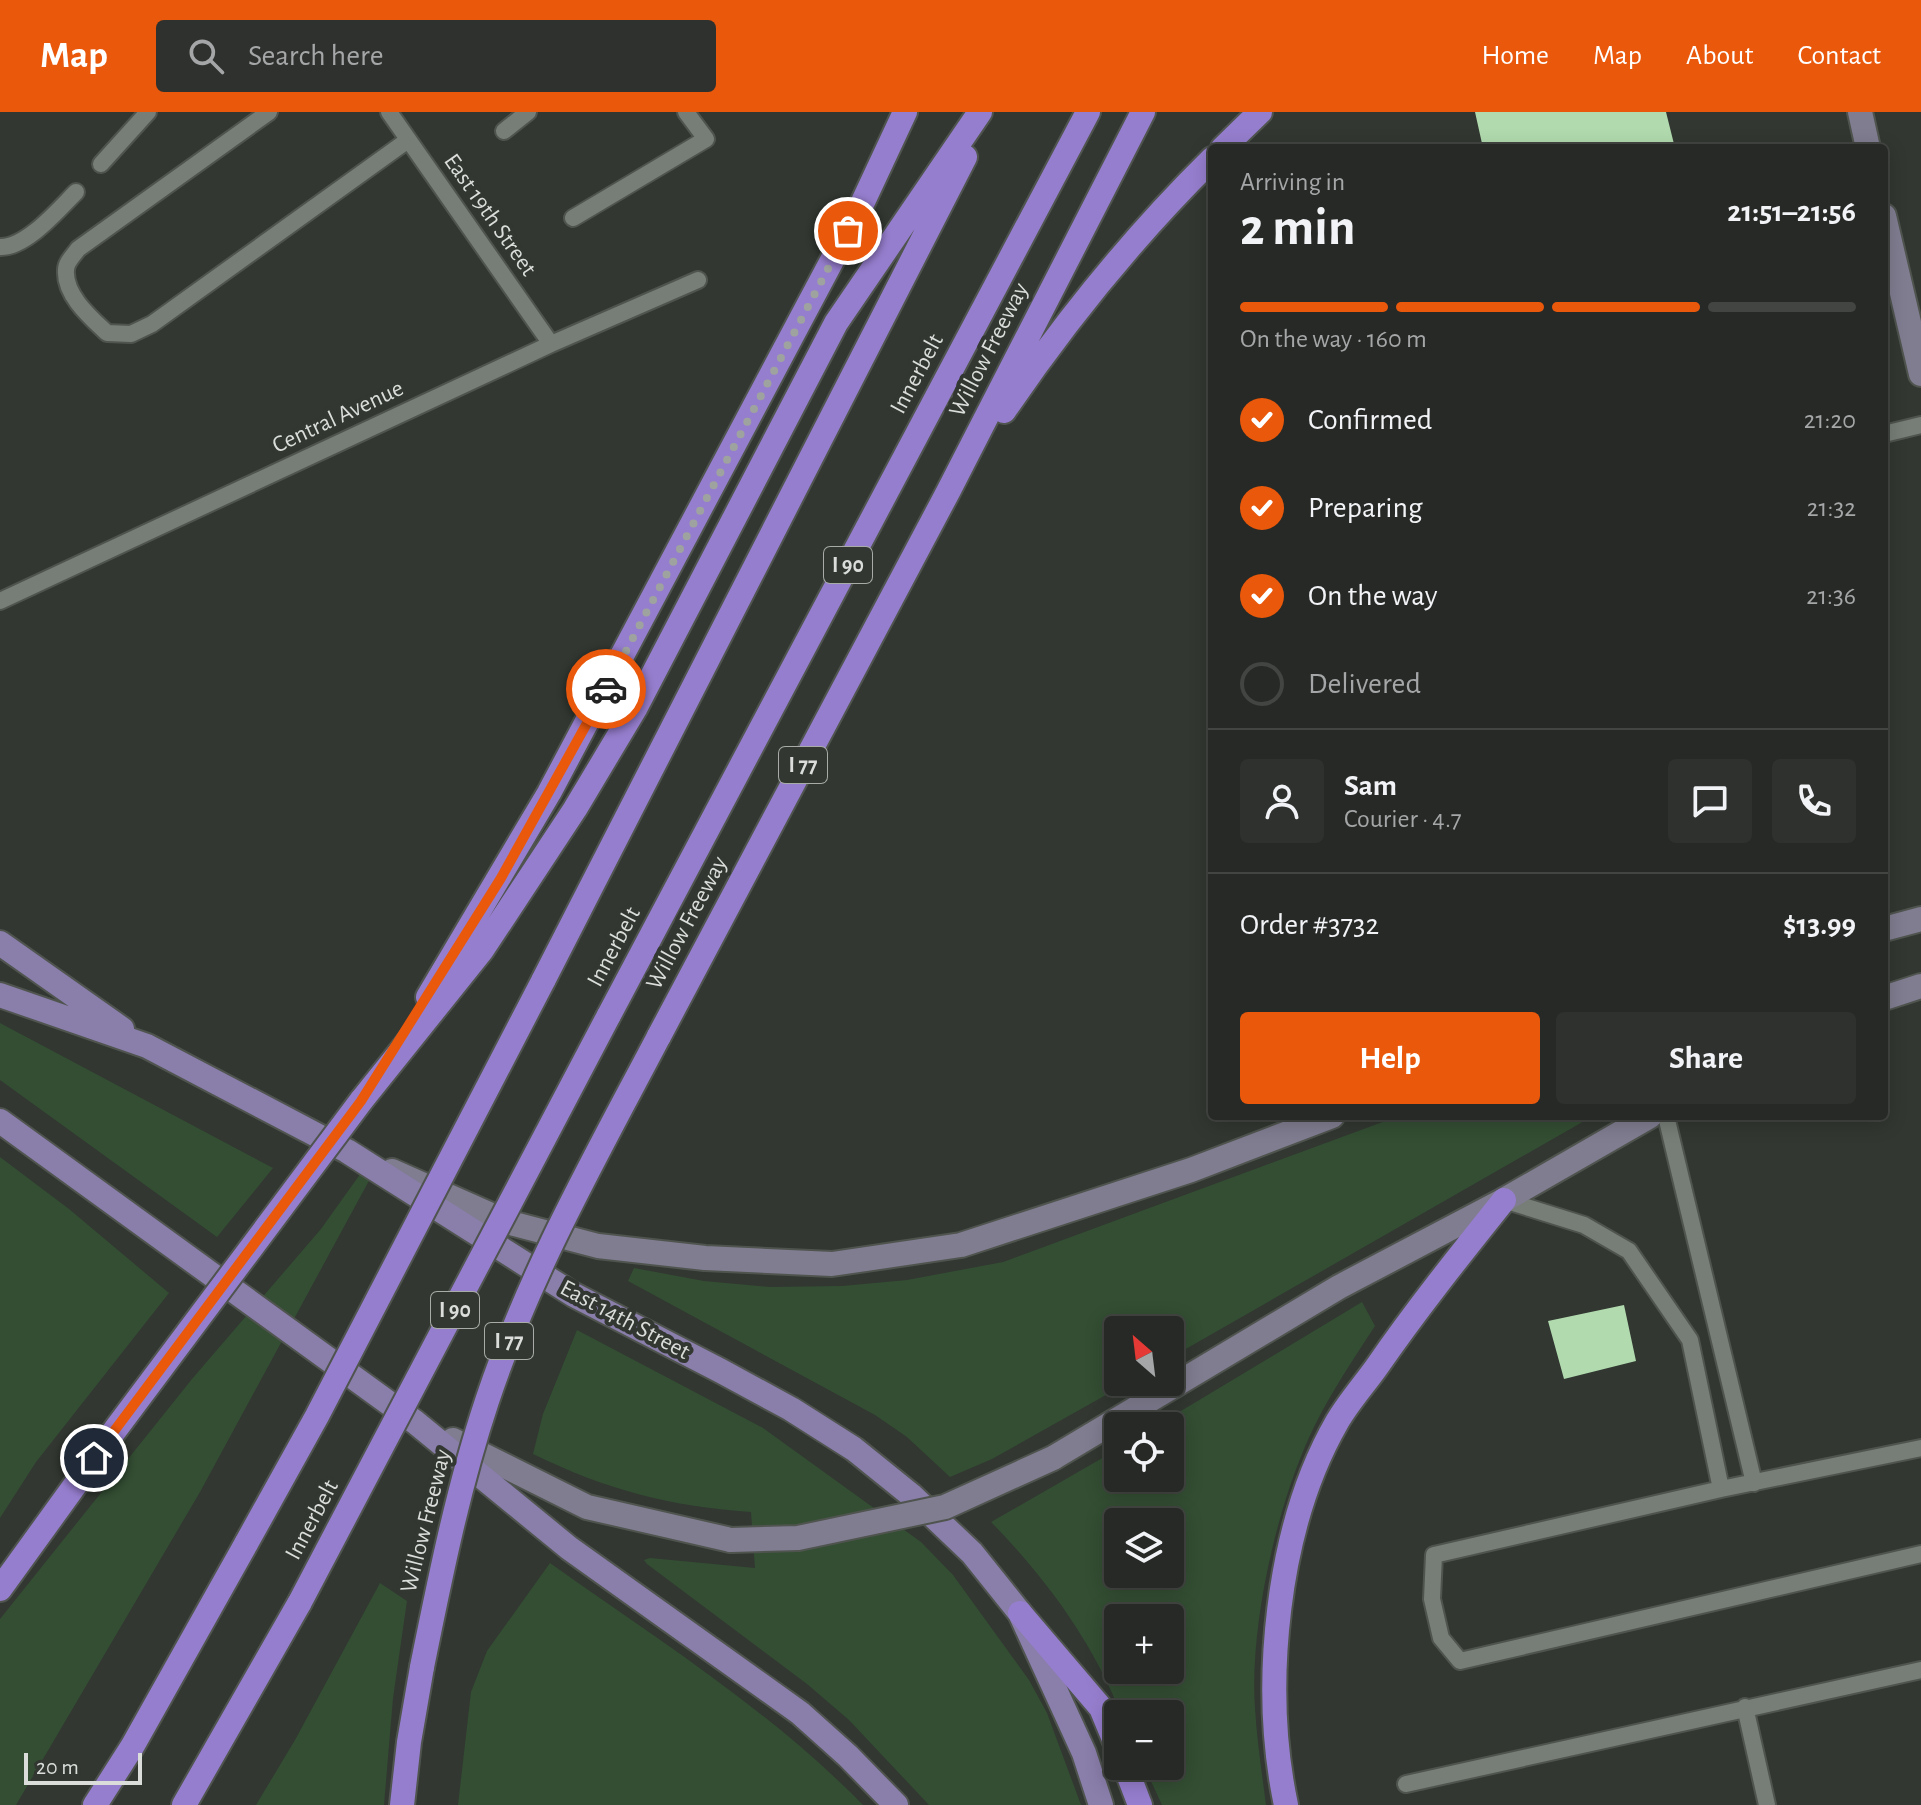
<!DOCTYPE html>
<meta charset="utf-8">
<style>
body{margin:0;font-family:"Alegreya Sans",sans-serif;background:#2e312d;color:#f1f3f6;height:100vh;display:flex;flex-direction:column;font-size:30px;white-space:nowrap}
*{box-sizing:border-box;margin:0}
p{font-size:26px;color:#a4a6a7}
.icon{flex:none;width:44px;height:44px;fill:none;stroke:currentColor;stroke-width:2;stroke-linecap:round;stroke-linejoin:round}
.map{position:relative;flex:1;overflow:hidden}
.drawer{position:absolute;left:1208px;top:32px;width:680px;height:976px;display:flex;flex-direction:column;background:#262925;border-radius:8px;box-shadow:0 4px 20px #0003,0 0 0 2px #424542}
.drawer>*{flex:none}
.needle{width:52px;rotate:332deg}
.fabs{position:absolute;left:1104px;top:1204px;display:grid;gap:16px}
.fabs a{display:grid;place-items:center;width:80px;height:80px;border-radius:8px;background:#262925;box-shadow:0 4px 20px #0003,0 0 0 2px #424542;font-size:40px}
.scale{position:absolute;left:24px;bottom:20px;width:118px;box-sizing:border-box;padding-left:8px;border:4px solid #daddda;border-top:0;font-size:22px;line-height:28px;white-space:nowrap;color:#daddda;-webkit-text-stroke:6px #323731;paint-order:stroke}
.pin{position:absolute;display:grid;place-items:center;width:68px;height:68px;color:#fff;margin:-34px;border:4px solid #fff;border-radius:50%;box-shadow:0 2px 8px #0007}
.courier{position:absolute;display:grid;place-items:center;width:80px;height:80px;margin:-40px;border:6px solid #ea580c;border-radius:50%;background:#fff;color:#222;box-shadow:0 2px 10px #0007}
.headline em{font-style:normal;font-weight:700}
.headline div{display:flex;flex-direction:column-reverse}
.headline{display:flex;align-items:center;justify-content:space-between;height:136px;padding:0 32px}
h1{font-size:52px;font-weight:700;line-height:60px}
.bar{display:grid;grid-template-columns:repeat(4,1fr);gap:12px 8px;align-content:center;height:96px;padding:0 32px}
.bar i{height:10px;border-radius:6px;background:#424542}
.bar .active{background:#ea580c}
.bar p{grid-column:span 4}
.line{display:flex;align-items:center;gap:20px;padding:0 32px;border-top:2px solid #424542}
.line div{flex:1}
.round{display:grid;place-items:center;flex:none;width:84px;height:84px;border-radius:8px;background:#2e312d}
ol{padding:0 32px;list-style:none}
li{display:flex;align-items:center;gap:24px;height:88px}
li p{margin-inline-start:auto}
li .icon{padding:8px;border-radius:50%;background:#ea580c;color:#fff;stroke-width:4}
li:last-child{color:#a4a6a7}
li i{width:44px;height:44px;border:4px solid #424542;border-radius:50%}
.primary-button{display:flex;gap:16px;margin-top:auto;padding:16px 32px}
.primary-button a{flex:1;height:92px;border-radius:8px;background:#ea580c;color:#fff;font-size:32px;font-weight:700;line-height:92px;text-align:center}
.primary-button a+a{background:#2e312d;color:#f1f3f6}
header{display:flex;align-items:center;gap:48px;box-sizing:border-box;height:112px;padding:0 40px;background:#ea580c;color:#fff}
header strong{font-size:38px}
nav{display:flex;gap:44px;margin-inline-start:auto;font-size:28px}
.search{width:560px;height:72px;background:#2e312d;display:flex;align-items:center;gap:20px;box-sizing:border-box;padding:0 28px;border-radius:8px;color:#a4a6a7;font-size:30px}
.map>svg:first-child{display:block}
.green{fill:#334e33;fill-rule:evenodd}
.building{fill:#b1dbaf}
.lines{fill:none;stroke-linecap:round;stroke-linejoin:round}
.lane-casing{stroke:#4f544f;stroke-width:20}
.secondary-casing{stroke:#4f544f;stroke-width:28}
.primary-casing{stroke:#4f544f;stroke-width:28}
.highway-casing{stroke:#4f544f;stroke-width:28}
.lane{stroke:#777d77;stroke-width:16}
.secondary{stroke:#807d91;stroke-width:24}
.primary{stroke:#8a7eab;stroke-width:24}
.highway{stroke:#967ece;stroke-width:24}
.secondary-bridge-casing{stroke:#4f544f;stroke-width:28;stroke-linecap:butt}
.highway-bridge-casing{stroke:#4f544f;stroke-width:28;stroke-linecap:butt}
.secondary-bridge{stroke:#807d91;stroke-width:24}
.highway-bridge{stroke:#967ece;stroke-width:24}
.done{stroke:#9fa39f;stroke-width:8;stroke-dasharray:0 14.4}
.route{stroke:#ea580c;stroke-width:10}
.labels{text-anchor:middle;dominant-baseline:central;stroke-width:8;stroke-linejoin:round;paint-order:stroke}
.shield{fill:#323731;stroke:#a8aba7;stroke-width:2}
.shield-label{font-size:22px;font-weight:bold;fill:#daddda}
.street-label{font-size:24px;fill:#daddda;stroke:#323731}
</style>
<header>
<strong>Map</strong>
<div class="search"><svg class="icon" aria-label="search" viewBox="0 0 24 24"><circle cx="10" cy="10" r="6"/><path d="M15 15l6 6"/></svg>Search here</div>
<nav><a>Home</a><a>Map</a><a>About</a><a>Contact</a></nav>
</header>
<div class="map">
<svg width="1921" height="1693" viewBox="0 0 1921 1693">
<rect width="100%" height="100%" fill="#323731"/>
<path class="green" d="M0,911l273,145 -56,69 -217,-157z
M1399,1004h194l-423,242v-28h-52v52h11l-137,77 -42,18 -43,-40 -32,-22 -247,-134 6,-13 70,13 66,6 72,-1 65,-6 96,-18z
M0,1045l69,52 100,84 -133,169 -36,56z
M361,1061l10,4 -171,315 -184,313h-16v-186l192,-240 129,-150z
M1362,1190l13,24c-21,32 -43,65 -60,99 -37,74 -66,200 -60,283 2,33 7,65 11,97h-104l-18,-39h26v-52h-49c-28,-72 -76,-137 -130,-192l127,-73v29h52v-52h-14zM1170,1410v52h-52v-52zM1170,1506v52h-52v-52z
M577,1218l186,98 158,114 32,33 76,105 18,33 34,92h-152l-80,-85 -42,-36 -160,-120 -3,-4 6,-2 105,10 -4,-56c-83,-6 -144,-22 -218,-58l10,-40z
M550,1451c107,76 220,147 313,242h-405l13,-113 16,-41z
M380,1471l27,18 -14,97 -9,107h-128l39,-65z"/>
<path class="building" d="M1475,0h191l9,36h-192z
M1624,1193l12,56 -72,18 -16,-58z"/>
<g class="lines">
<g class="lane-casing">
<path id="lane" d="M269,0l-191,137c-4,6 -12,13 -12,21 -2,25 25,48 41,63l24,1 21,-10 256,-184
M389,0l162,232
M504,19l24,-19
M101,52l47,-52
M573,106l133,-79 -20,-27
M0,135c26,1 58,-37 76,-55
M1884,322l37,-9
M0,489l551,-257 147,-64
M1666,1004l88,367
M1504,1088l80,25 45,26 61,89 31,149 200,-41
M1721,1377l-287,66 -2,44 9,39 19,23 461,-107
M1745,1595l22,98
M1406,1672l515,-114"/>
</g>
<g class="secondary-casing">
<path id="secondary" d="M1860,0l8,36
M1884,104l37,158
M1884,817l37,-10
M1884,886l37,-12
M392,1059l115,51 91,24 107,12 127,6 129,-19 230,-75 141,-54
M453,1328l134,67 144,33
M1053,1346l286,-171 165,-87 146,-84"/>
</g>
<g class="primary-casing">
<path id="primary" d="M0,831l122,86
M0,883l147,51 200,105 227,144 147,76 70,38 63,40 57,46 61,58 48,60 64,140 17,52
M0,1009l415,301 154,126 231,165 48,43 48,49"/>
</g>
<g class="highway-casing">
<path id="highway" d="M1223,36l37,-36
M1004,299c62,-91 130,-175 208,-252
M543,869l422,-824
M428,885l121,-204 313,-589 43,-92
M608,905l480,-905
M658,926l290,-546 195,-380
M361,989l121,-151 93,-141 61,-102 200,-384 144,-211
M0,1477l112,-155
M1020,1501l81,95 17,41
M1125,1654l15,39
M95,1693l37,-58 115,-205
M184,1693l116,-203
M402,1693l7,-63 13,-75
M1286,1693c-25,-118 -10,-277 51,-383 11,-19 26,-36 39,-54 40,-58 84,-113 128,-168"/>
</g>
<use href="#lane" class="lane"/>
<use href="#secondary" class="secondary"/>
<use href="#primary" class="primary"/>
<use href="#highway" class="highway"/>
<g class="secondary-bridge-casing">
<path id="secondary-bridge" d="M731,1428l67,-2 147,-31 108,-49"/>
</g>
<g class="highway-bridge-casing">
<path id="highway-bridge" d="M112,1322l249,-333
M247,1430l70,-126 226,-435
M300,1490l308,-585
M422,1555c18,-89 36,-179 65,-266 42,-127 109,-245 171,-363"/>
</g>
<use href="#secondary-bridge" class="secondary-bridge"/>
<use href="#highway-bridge" class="highway-bridge"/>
</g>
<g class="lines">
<path class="done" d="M606,577l242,-458"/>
<path class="route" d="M94,1346l267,-357 140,-223 105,-189"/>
</g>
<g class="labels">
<g class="shield">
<rect x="824" y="435" width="48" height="36" rx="6"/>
<rect x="779" y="635" width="48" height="36" rx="6"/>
<rect x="431" y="1180" width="48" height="36" rx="6"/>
<rect x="485" y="1211" width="48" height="36" rx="6"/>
</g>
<g class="shield-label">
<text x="848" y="453">I 90</text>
<text x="803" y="653">I 77</text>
<text x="455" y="1198">I 90</text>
<text x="509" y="1229">I 77</text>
</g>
<g class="street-label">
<text transform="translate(490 103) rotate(55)">East 19th Street</text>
<text transform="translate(989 238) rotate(-63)">Willow Freeway</text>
<text transform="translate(917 262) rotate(-62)">Innerbelt</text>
<text transform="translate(338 305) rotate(-25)">Central Avenue</text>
<text transform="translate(687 811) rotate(-62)">Willow Freeway</text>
<text transform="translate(614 835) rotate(-62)">Innerbelt</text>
<text transform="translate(625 1208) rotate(28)">East 14th Street</text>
<text transform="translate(312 1408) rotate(-62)">Innerbelt</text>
<text transform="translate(426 1409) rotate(-76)">Willow Freeway</text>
</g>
</g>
</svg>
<div class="fabs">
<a><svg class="needle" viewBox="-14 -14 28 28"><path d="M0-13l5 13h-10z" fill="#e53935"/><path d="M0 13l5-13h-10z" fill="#a4a6a7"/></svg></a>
<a><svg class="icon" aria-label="locate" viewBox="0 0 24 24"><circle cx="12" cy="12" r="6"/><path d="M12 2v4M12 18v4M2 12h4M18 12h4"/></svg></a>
<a><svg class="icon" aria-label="layers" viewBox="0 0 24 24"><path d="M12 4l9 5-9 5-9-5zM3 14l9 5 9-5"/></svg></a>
<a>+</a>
<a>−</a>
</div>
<div class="scale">20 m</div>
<div class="pin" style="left:848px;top:119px;background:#ea580c"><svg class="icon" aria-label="bag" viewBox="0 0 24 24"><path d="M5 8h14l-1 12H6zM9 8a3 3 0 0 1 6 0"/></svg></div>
<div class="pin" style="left:94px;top:1346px;background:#1f2937"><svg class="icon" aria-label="home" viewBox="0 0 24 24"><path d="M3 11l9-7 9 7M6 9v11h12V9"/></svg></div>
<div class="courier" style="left:606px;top:577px"><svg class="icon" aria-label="car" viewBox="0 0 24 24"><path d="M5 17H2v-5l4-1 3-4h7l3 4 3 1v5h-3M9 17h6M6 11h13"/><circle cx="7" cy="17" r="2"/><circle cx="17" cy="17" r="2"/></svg></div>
<section class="drawer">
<div class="headline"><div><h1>2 min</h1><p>Arriving in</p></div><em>21:51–21:56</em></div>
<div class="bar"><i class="active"></i><i class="active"></i><i class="active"></i><i></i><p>On the way · 160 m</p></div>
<ol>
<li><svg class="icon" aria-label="check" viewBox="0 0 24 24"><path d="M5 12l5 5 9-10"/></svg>Confirmed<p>21:20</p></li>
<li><svg class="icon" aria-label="check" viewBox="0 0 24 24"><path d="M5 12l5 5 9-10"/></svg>Preparing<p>21:32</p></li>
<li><svg class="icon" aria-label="check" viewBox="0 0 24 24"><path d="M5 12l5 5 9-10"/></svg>On the way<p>21:36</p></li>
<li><i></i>Delivered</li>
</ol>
<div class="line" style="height:144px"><a class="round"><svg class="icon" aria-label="person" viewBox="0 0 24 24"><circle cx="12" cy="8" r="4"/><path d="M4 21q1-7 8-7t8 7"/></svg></a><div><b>Sam</b><p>Courier · 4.7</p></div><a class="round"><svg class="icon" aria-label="chat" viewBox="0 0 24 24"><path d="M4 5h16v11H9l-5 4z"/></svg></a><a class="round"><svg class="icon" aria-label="phone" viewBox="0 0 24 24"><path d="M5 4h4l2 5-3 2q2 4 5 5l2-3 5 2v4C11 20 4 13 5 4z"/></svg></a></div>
<div class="line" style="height:104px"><div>Order #3732</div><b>$13.99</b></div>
<div class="primary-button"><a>Help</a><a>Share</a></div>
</section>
</div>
